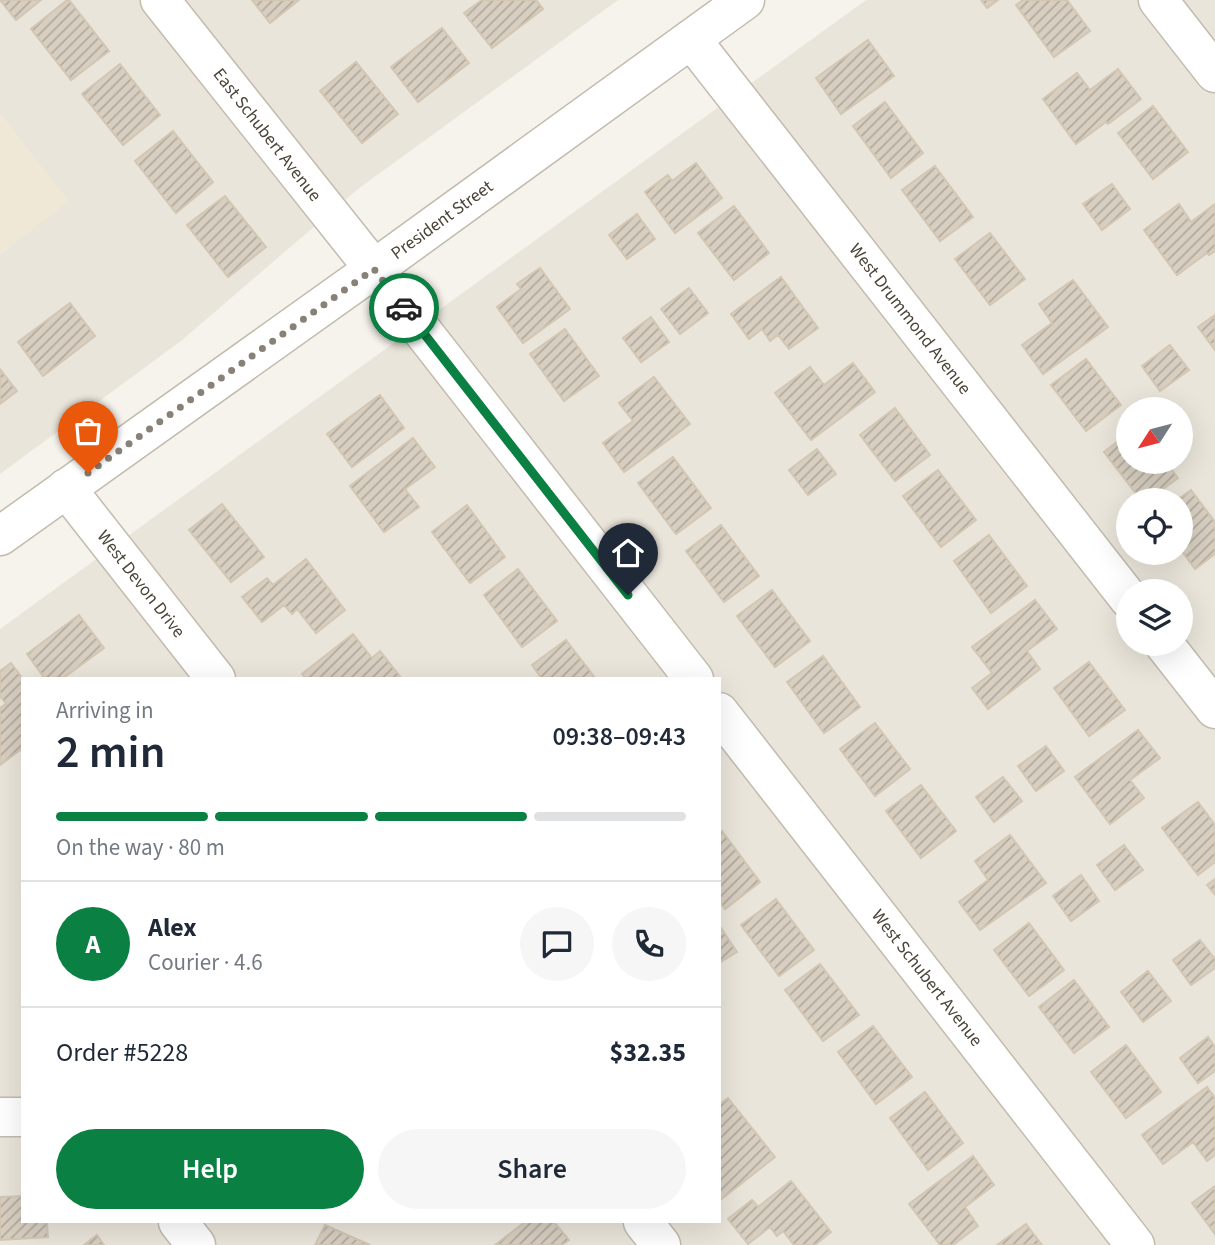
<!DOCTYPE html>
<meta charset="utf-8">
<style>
body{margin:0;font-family:"Source Sans 3",sans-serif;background:#f6f6f7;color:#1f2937;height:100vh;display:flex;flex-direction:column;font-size:26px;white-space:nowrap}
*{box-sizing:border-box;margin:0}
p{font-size:23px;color:#747a83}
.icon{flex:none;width:38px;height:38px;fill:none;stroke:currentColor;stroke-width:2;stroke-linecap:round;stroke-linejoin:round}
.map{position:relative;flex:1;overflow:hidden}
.sheet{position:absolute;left:21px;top:677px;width:700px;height:546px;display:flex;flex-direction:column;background:#fff;border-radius:0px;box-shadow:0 7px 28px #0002}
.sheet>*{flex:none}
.needle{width:46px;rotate:234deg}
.controls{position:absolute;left:1116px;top:397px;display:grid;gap:14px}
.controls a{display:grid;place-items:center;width:77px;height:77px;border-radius:50%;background:#fff;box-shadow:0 7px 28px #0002;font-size:35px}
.pin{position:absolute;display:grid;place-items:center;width:60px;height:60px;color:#fff;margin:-72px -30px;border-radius:50% 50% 50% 0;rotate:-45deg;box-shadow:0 0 7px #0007}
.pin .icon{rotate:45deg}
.courier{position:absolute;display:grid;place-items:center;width:70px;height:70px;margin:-35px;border:5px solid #0b8043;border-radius:50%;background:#fff;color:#222;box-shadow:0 2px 9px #0007}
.headline em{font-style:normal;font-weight:600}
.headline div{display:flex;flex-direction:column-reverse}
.headline{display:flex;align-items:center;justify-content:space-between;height:119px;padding:0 35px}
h1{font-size:46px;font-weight:600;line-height:52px}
.bar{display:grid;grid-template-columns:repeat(4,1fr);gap:10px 7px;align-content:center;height:84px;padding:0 35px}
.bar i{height:9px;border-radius:5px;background:#e0e1e3}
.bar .active{background:#0b8043}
.bar p{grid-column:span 4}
.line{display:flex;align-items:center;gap:18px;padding:0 35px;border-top:2px solid #e0e1e3}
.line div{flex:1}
.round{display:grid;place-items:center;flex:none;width:74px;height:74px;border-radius:37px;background:#f6f6f7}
.button{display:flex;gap:14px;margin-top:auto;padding:14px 35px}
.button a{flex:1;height:80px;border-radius:42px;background:#0b8043;color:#fff;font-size:28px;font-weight:600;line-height:80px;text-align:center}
.button a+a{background:#f6f6f7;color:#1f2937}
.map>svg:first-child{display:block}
.residential{fill:#eae5da;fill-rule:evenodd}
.education{fill:#efe8d6}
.building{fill:url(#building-hatch);stroke:#d3c7b4;stroke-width:2}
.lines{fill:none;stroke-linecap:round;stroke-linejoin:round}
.minor-casing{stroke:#c2bbae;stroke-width:41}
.minor{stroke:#fff;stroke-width:38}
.done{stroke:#878178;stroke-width:7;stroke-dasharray:0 12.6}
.route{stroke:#0b8043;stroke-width:9}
.labels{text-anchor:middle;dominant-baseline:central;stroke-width:6;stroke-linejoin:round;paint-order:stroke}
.street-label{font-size:18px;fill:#4b4439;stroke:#fff}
</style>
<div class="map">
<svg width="1215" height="1245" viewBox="0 0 1215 1245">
<defs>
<pattern id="building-hatch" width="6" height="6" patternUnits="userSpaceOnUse" patternTransform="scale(1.75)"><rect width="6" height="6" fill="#d8cfc1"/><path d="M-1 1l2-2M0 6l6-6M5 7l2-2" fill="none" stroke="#b1aa9e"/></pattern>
</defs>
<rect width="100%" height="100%" fill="#f6f3ec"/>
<path class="residential" d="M0,0h618l-260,189 -177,152 -181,133v-220l68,-53 -68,-87z
M866,0h349v1245h-1215v-616zM1129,410h52v52h-52zM1129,500h52v53h-52zM1129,592h52v52h-52zM23,679h696v543h-696z"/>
<path class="education" d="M0,114l69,87 -69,53z"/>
<path class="building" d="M0,0h41l-25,20z
M67,0h2l40,51 -38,29 -40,-51z
M252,0h47l-29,23z
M482,0h54l7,9 -51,39 -28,-35z
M981,0h17l-11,8z
M1023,0h44l23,31 -36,26 -38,-52z
M442,28l27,35 -51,39 -27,-35z
M868,40l26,36 -53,38 -25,-36z
M356,62l42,52 -36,29 -42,-52z
M120,64l40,51 -37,30 -41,-51z
M1118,69l23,30 -33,25 -2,-2 -30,22 -33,-45 34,-26 13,17z
M885,102l38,51 -32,25 -38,-52z
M1153,106l35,46 -35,27 -35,-46z
M173,131l40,51 -37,31 -41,-52z
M696,163l26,35 -47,35 -30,-41 23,-17 4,6z
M935,166l38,51 -33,24 -38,-51z
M1112,184l18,25 -28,21 -19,-26z
M225,196l41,51 -38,30 -41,-52z
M1179,204l12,18 24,-18v47l-6,4 -2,-2 -30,22 -33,-45z
M734,206l35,47 -35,27 -36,-47z
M637,214l18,25 -28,20 -18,-24z
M990,233l35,46 -35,26 -35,-46z
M540,268l30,41 -47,34 -26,-36 24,-18 -4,-5z
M781,277l37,51 -29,21 -11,-14 -8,6 -8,-12 -13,10 -18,-25z
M1073,280l35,47 -65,47 -21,-29 30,-22 -13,-19z
M689,288l19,25 -28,21 -19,-25z
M70,303l25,33 -52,40 -25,-34z
M1215,315v35l-17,-23z
M651,317l18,25 -28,20 -18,-24z
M565,329l34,47 -35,25 -34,-47z
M1170,345l19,25 -29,21 -18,-25z
M1086,359l35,46 -35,26 -35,-46z
M853,363l22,29 -64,48 -36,-47 35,-26 14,18z
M0,369l17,22 -17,13z
M654,377l36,47 -66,48 -21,-29 30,-22 -14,-18z
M380,395l24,33 -52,39 -25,-33z
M895,408l35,47 -35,26 -35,-46z
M1129,433v29h37l12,16 -30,22h-7l-37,-48z
M413,438l22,29 -30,22 14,18 -35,25 -34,-46z
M817,449l19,25 -28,21 -19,-25z
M673,457l38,51 -35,26 -38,-51z
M938,470l38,50 -35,27 -38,-51z
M1191,490l24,32v32l-20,15 -14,-19v-50h-4z
M222,504l42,53 -33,25 -42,-52z
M467,505l38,52 -35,26 -38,-51z
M721,525l38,51 -35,26 -38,-51z
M989,535l38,51 -36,27 -37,-52z
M306,559l39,51 -29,23 -19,-24 -5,5 -8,-9 -22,17 -20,-25 25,-19 6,7z
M518,569l39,52 -35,26 -38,-52z
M772,590l38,51 -35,26 -38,-51z
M1035,600l22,29 -30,22 13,18 -52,40 -16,-21 20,-15 -20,-26z
M79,615l25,33 -42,31h-17l-18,-25z
M353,634l19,24 8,-7 22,28h-96l-4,-5z
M566,640l30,39h-54l-10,-14z
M823,656l37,51 -36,26 -37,-51z
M1089,662l36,48 -36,26 -35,-48z
M11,663l12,16v69l-23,17v-57l6,-4 -6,-8v-25z
M875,723l35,46 -35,27 -35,-47z
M1138,730l22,28 -30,22 14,18 -34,26 -35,-47z
M1046,746l18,25 -28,20 -18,-25z
M1003,777l19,24 -28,21 -18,-25z
M921,785l35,46 -35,27 -35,-47z
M1198,802l17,23v37l-17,13 -36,-47z
M722,831l38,51 -35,27 -6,-8v-68z
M1010,835l36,48 -66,47 -21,-28 29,-22 -13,-19z
M1124,845l19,25 -28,20 -18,-25z
M1081,875l18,26 -28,20 -18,-25z
M1215,879v16l-8,-10z
M776,899l38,51 -35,26 -38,-51z
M1029,923l35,47 -35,26 -35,-46z
M721,928l16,24 -18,11v-34z
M1200,940l15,19v9l-24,17 -18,-25z
M820,964l39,51 -36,26 -38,-51z
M1148,971l23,30 -28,21 -22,-30z
M1074,980l35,47 -35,26 -35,-46z
M873,1026l39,51 -36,27 -38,-52z
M1208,1037l7,10v24l-17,12 -18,-25z
M1126,1045l35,47 -35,26 -35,-46z
M1207,1087l8,11v57l-8,6 -14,-19 -30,22 -21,-29z
M925,1092l38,51 -35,27 -38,-52z
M728,1098l47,59 -56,44v-96z
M973,1156l21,29 -29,22 13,19 -25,19h-13l-31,-41z
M791,1181l40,51 -16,13h-21l-11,-14 -6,5 -7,-9 -22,17 -20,-25 24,-19 6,7z
M1215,1186v48l-23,-31z
M23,1196v26h24l1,15 -48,3v-43z
M525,1222h29l15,18 -7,5h-67z
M1026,1224l16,21h-45z
M325,1225l45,20h-55z
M97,1235l7,10h-20z"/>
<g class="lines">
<g class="minor-casing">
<path id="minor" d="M160,0l214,269 320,410
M1158,0l57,73
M691,39l438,560
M66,488l150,191
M0,536l374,-267 371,-269
M1164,644l51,65
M719,712l416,533
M0,1117h23
M178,1222l18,23
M643,1222l18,23"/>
</g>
<use href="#minor" class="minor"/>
</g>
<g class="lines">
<path class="done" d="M88,473l286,-204 30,39"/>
<path class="route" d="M404,308l224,287"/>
</g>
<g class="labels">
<g class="street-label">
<text transform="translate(267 135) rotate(52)">East Schubert Avenue</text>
<text transform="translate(442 220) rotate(-36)">President Street</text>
<text transform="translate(910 319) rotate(52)">West Drummond Avenue</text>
<text transform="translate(141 584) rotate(52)">West Devon Drive</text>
<text transform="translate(927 978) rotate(52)">West Schubert Avenue</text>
</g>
</g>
</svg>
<div class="controls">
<a><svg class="needle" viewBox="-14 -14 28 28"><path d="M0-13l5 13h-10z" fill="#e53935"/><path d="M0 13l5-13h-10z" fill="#747a83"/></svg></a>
<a><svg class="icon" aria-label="locate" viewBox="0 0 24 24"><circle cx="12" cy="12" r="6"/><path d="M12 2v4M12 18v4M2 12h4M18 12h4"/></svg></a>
<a><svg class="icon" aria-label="layers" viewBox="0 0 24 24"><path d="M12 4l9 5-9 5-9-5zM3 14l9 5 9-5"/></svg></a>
</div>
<div class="pin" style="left:88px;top:473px;background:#ea580c"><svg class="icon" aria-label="bag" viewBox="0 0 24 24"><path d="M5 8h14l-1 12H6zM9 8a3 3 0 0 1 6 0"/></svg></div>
<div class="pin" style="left:628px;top:595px;background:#1f2937"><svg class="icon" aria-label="home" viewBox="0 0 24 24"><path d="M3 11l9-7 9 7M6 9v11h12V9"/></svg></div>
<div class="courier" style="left:404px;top:308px"><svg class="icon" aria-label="car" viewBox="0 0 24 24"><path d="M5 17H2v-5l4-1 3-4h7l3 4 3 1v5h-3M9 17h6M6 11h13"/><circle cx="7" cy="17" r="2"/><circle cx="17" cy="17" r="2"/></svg></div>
<section class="sheet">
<div class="headline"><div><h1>2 min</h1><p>Arriving in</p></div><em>09:38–09:43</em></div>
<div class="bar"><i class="active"></i><i class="active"></i><i class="active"></i><i></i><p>On the way · 80 m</p></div>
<div class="line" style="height:126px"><b class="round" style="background:#0b8043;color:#fff">A</b><div><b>Alex</b><p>Courier · 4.6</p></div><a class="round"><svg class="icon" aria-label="chat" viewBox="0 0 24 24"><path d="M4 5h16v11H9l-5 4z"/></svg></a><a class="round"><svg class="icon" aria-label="phone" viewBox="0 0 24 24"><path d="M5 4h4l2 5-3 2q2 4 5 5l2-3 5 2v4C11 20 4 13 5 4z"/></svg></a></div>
<div class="line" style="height:91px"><div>Order #5228</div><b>$32.35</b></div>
<div class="button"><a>Help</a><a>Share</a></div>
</section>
</div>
